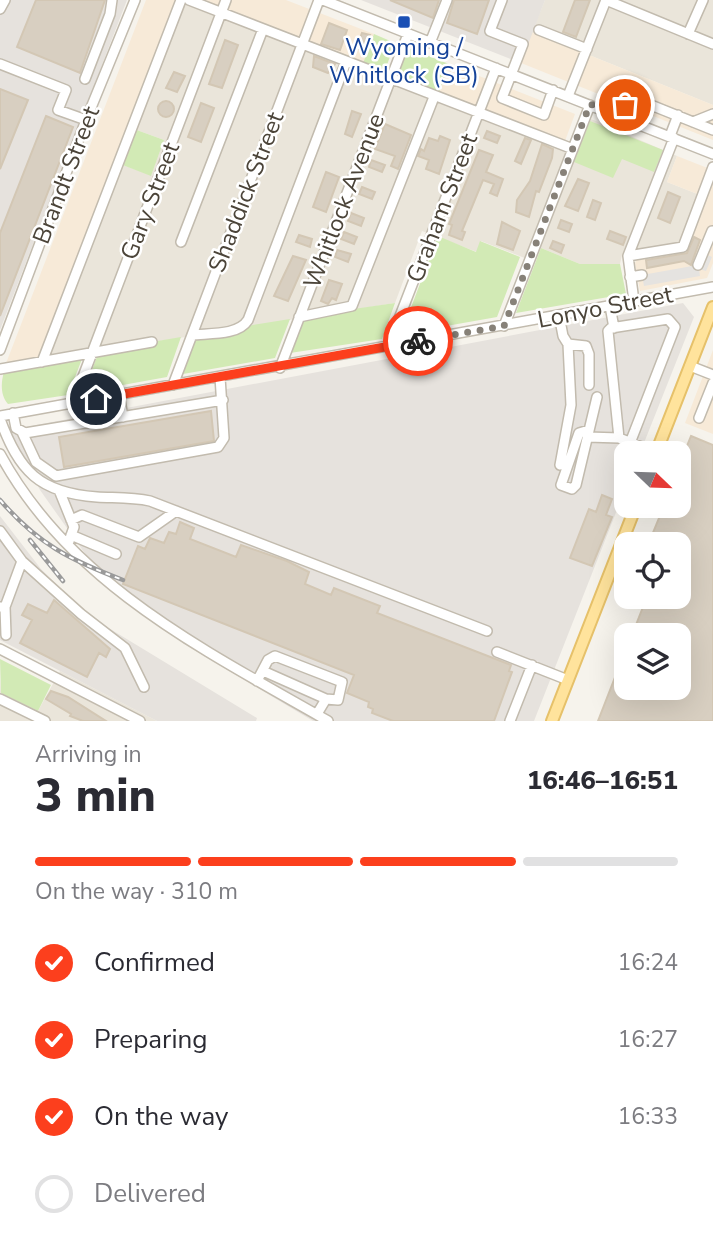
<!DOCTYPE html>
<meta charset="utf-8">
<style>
body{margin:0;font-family:"Nunito Sans",sans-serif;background:#f2f2f3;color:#2b2b33;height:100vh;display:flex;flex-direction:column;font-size:26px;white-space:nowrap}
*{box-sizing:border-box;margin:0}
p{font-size:23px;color:#7c7c81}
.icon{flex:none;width:38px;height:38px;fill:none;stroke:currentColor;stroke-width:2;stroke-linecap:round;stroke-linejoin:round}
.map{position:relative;height:721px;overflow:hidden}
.side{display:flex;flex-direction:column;background:#fff;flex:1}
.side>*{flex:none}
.needle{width:46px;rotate:113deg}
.buttons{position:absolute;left:614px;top:441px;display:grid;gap:14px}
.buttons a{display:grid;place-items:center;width:77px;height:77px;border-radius:14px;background:#fff;box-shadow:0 7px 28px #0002;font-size:35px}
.pin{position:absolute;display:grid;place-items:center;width:60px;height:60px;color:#fff;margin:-30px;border:4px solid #fff;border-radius:50%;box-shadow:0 2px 7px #0007}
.courier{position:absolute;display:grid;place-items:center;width:70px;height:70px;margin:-35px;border:5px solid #fc3f1d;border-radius:50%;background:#fff;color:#222;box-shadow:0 2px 9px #0007}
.summary em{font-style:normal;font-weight:800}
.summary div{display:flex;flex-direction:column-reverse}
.summary{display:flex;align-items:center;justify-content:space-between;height:119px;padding:0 35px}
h1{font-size:46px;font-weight:800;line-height:52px}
.bar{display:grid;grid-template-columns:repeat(4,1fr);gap:10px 7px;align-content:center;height:84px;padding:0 35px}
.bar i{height:9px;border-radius:5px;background:#e1e1e2}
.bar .on{background:#fc3f1d}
.bar p{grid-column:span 4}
ol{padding:0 35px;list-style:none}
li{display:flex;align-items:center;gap:21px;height:77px}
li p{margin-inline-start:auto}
li .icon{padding:7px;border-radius:50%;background:#fc3f1d;color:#fff;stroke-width:4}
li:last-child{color:#7c7c81}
li i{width:38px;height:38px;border:4px solid #e1e1e2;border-radius:50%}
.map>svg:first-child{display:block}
.residential{fill:#eae5da}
.commercial{fill:#f7ead8}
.industrial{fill:#e6e2dd}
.green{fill:#d2eab5}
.parking{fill:#e5e3e0}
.building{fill:#d8cfc1;stroke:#d3c7b4;stroke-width:2}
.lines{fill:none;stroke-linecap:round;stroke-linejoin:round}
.minor-casing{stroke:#c2bbae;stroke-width:12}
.major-casing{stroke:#e6c16a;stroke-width:14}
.minor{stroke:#fff;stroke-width:9}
.major{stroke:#ffe39c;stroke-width:10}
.rail-casing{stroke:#9a9a9a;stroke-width:4.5}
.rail{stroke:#fff;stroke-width:2;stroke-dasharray:5;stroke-linecap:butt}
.done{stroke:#878178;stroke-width:7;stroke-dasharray:0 12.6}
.route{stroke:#fc3f1d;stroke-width:9}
.transit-dot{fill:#1a4fb4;stroke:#fff;stroke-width:2.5}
.labels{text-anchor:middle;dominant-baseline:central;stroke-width:5;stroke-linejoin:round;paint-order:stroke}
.transit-label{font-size:24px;fill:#164399;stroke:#fff}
.street-label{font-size:24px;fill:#4b4439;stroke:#fff}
</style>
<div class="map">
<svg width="713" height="721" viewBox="0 0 713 721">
<rect width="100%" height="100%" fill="#f6f3ec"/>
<path class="residential" d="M545,0h168v105l-181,-73z
M185,2l391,153 15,-36 86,37 -10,26 33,13 -20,49 -58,11 -2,9h-40l-39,-16 -6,14 -54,-21 -4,11 -55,-21 -27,72 -296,48 -52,6 73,-193 31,11 13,-35 -30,-11z
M60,671l97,50h-157v-43l1,15 37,18z"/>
<path class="commercial" d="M146,0h140l88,34 -14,38 -175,-70 -138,355 -42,9z
M532,32l181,73v35l-192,-77z
M449,64l126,50 -13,35 -126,-48z
M677,156l33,13 -10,26 -33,-13z
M713,174v89l-6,15 -67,13 -5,-28 2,-5 47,-9z
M713,350v84l-28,-11z"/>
<path class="industrial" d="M0,0h127l-127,330z
M361,0h184l-24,63z
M683,303l11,14 -54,136h-14v34l-92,234h-221l-129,-77 -76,-58 -68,-96 -30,-58v-2z
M0,516l41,53 28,28 33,27 155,94 -1,3h-99l-157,-81z"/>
<path class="green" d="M374,34l21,9 -11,30 -22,-7z
M408,48l41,16 -11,31 -41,-17z
M590,121l73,29 -9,22 -32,-13 -9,19 -39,-16z
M134,129l30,11 -13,36 -31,-12z
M438,236l38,16 4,-11 40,16 -23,60 -96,17z
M541,248l39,16h40l6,30 -110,19z
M395,303l-13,36 -92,14 15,-37z
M290,319l-15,39 -92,16 15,-40z
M181,337l-14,40 -83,15 15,-41z
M82,359l-14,36 -60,9c-8,-9 -7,-22 -4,-32z
M0,659l51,26 -13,26 -37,-18z"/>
<path class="parking" d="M703,253l9,4 -6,14 -7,-2 1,7 -56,10 -2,-11 56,-10z"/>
<path class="building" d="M36,0h69l-25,73 -63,-26z
M390,0h49l-6,18z
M454,0h35l-12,34 -30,-11z
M575,0h15l-14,37 -13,-5z
M329,23l18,7 -7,20 -19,-6z
M362,33l8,2 -7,16 -7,-3z
M225,40l13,5 -16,43 -13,-4z
M314,56l21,8 -3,5 -4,4 -15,-6z
M174,72l11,4 -8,16 -11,-4z
M0,89l28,11 -28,69z
M158 109a8 8 0 1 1 16 0a8 8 0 1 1-16 0Z
M201,103l13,5 -13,34 -13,-5z
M352,111l9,3 -9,23 -7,-3z
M46,116l27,11 -73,189v-83z
M385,124l26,11 -13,34 -7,-3 4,-10 -20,-7z
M487,131l13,5 -3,7 -13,-5z
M440,136l10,4 -11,34 -13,-5 3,-9 -11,-4 3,-7 3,2 5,-13 9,3z
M525,138l6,2 -10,24 -6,-3z
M542,144l11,5 -1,9 -13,34 -3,-1 -7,26 -13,-5 1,-12 13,-19z
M479,150l14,5 -7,17 17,7 -6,17 -7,-3 4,-9 -11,-4 -21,51 3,1 -3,8 -13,-5 3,-10 -3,-1z
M371,160l14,5 -3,7 -13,-5z
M326,172l13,5 -13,35 -13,-5z
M578,179l11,4 -11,28 -13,-5z
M362,187l13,5 -3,7 -13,-5z
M668,192l12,5 -10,26 -12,-5z
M593,200l8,3 -6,17 -8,-3z
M351,213l13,5 -3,8 -13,-5z
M561,220l11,4 -3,8 -11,-4z
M502,222l18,9 -7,19 -16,-6z
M610,231l16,6 -3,8 -16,-6z
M344,232l13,5 -3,7 -13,-5z
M299,235l13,4 -2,8 -14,-5z
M694,237l6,3 -9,25 -7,-4 -37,7 -1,-8 41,-7z
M553,241l11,4 -3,8 -11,-5z
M337,250l14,4 -3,8 -13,-5z
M293,256l13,4 -18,41 -14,-5z
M329,280l13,4 -6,16 -4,-2 -4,6 -7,-3z
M211,411l3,30 -150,26 -5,-30z
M691,436l22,9v276h-115l28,-72v39h53v-53h-47l15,-38h32v-53h-19l-10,-4 14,-34h15v-40z
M602,495l10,4 -6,16 6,2 -20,49 -22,-8 19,-49 7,3z
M180,522l14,6 -4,11 46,18 5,-12 46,16 22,11 -4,12 26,11 3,-7 46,18 -3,7 134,52 -2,6 3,1 -18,49h-101l-21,-8 1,-4 -5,-2 1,-5 -22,-9 7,-18 -231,-91 15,-38 7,3 5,-11 14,5 5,-11 7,2z
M54,600l56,49 -4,8 -7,-4 -12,24 -67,-34 12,-23 -10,-5 6,-11 19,9z
M51,691l17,6 38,24h-23l-13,-5 1,-2 -25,-15z"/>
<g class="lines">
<g class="minor-casing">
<path id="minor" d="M189,0l384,149
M323,0l390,154
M502,0l-12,31 33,13 -21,54 42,17 9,-25
M606,0l107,44
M0,9l5,-9
M539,30l48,19
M688,34l15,-34
M430,43l17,-43
M0,64l66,26 -8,20 28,10
M85,79l25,-65 2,-14
M568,96l38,-96
M621,117l10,-20 82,33
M693,122l20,-8
M670,136l8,-21
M181,242l82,-213
M628,256l55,-9 30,-80
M698,265l14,-34
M630,277l12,-2
M634,301l-6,-45 46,-118
M610,306l4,22
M559,315l4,21 5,8
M299,317l53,-11 82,-209
M504,326l86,-221
M192,335c16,-2 46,1 56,-15l98,-258
M388,347l108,-279
M0,350l86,-230 49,-120
M42,362l139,-362
M690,366l23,9
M280,368l128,-334
M0,369l152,-27
M173,385l146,-385
M119,394l4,23
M73,403l153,-403
M13,413l3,15 9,5 198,-33
M0,416l713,-129
M699,418l14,-35
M0,419c19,52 39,74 97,78 18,1 35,0 53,4l337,130
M589,430l-10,3 -18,52 11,4 4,-4 21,-88
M22,432l14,30 20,14 162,-29 6,-9 -4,-61
M588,437l31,1 38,15
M619,438l-11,-107 3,-3 57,-9 7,8 -45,116
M0,454c70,130 206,197 328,267
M560,465l11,-60 -3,-61 18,2 3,8v31
M59,490l15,37 -6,17
M71,520l11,-5 57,22 37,-26
M0,531l22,30 59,53 44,34 19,39
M71,535l45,19
M0,607h5l17,-46
M5,607l1,28
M0,649l140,72
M497,652l71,28
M263,671l63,28
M257,681l11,-21 7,-4 67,26 -4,18 -12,-1 -9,15
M0,699l45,22
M510,721l22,-56"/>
</g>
<g class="major-casing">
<path id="major" d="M656,453l57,-146
M552,721l84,-215"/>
</g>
<use href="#minor" class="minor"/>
<use href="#major" class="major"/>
<g class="rail-casing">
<path id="rail" d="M0,500c38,44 70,60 123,80
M30,540l33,41"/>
</g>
<use href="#rail" class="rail"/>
</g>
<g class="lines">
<path class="done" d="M418,341l86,-15 86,-222 31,13 4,-12"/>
<path class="route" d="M96,399l322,-58"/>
</g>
<rect class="transit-dot" x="397" y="15" width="14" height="14" rx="3.5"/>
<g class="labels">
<g class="transit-label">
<text x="404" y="47">Wyoming /<tspan x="404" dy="28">Whitlock (SB)</tspan></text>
</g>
<g class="street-label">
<text transform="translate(66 175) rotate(-69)">Brandt Street</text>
<text transform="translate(246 192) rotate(-69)">Shaddick Street</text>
<text transform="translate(150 201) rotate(-69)">Gary Street</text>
<text transform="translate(344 201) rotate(-69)">Whitlock Avenue</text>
<text transform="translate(442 208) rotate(-69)">Graham Street</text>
<text transform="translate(605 307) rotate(-11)">Lonyo Street</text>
</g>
</g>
</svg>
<div class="buttons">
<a><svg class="needle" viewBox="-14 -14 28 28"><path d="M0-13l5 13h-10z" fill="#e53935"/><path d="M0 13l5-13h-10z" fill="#7c7c81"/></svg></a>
<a><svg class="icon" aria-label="locate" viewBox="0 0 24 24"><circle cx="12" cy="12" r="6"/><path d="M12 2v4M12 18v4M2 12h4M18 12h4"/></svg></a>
<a><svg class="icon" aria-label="layers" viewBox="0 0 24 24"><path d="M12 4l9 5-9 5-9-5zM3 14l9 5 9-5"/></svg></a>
</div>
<div class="pin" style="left:625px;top:105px;background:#ea580c"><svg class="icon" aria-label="bag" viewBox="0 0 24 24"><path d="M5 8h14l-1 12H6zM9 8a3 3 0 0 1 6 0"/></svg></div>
<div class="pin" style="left:96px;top:399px;background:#1f2937"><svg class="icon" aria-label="home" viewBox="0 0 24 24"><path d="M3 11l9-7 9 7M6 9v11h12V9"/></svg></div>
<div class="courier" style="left:418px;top:341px"><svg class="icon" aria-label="bike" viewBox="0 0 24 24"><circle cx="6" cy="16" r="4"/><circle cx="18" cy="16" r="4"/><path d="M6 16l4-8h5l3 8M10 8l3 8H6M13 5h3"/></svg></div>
</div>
<section class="side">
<div class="summary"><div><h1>3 min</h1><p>Arriving in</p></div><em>16:46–16:51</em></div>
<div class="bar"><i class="on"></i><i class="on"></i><i class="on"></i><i></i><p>On the way · 310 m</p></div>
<ol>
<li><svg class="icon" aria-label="check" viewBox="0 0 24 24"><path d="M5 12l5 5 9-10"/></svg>Confirmed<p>16:24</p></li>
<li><svg class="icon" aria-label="check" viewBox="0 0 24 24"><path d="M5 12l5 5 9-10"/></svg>Preparing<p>16:27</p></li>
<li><svg class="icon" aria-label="check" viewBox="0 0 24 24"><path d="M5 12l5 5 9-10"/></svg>On the way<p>16:33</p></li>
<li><i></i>Delivered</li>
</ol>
</section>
